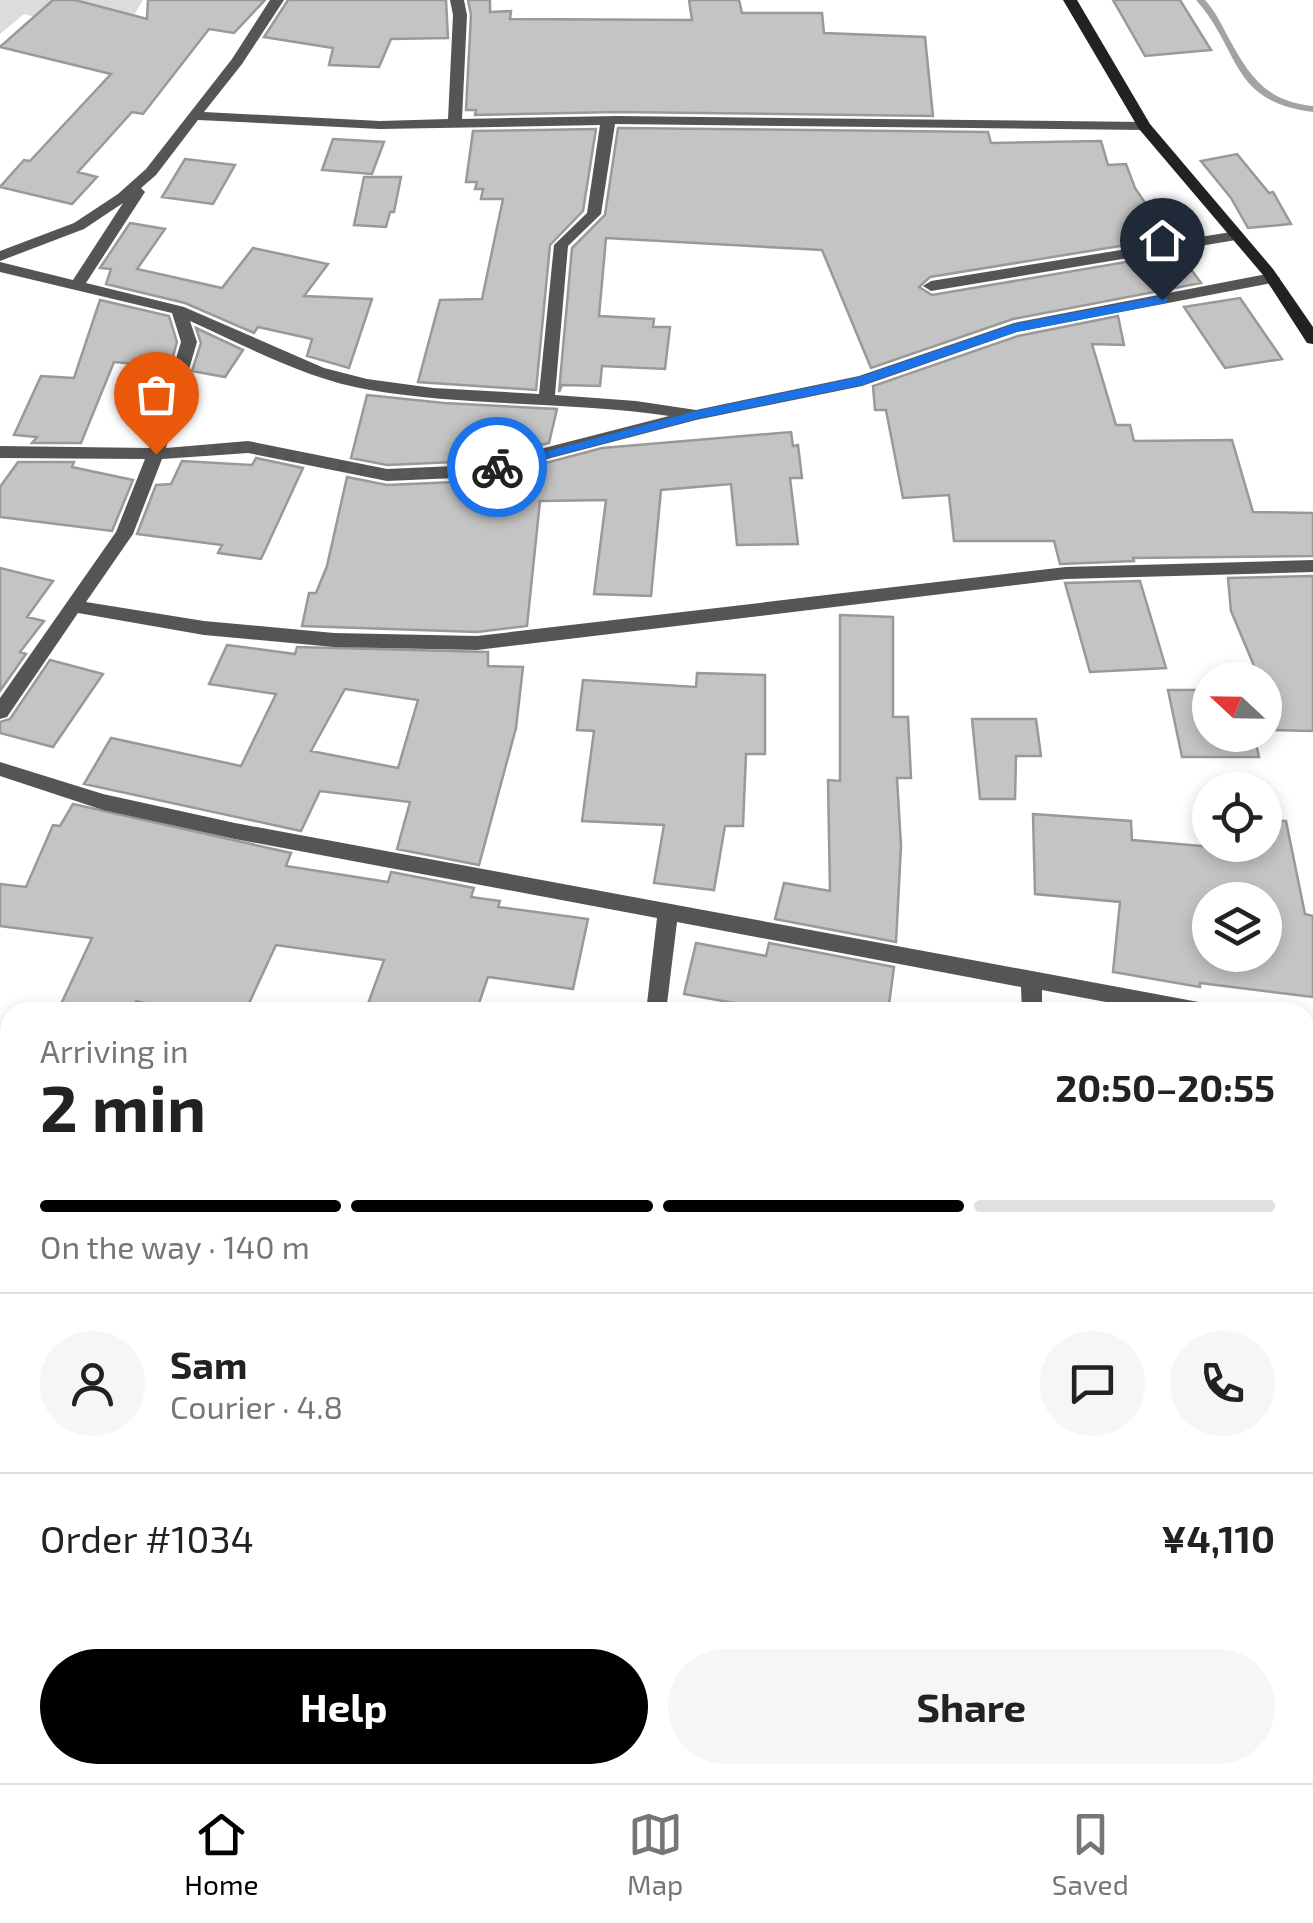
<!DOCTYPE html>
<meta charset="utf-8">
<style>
body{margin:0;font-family:"Exo 2",sans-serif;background:#f6f6f6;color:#222;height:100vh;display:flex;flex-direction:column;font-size:38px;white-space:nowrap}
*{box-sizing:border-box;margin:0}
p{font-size:32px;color:#767676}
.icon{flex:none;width:55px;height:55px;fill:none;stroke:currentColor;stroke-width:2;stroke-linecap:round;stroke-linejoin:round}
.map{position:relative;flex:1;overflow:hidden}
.sheet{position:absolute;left:0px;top:1002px;width:1315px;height:782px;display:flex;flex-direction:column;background:#fff;border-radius:30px 30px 0 0;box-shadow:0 5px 15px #0003}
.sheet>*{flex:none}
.needle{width:65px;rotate:292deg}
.fabs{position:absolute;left:1192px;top:662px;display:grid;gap:20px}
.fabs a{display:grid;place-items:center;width:90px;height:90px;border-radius:50%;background:#fff;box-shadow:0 5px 15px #0003;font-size:50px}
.pin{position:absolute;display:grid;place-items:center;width:85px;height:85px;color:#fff;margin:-102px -42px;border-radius:50% 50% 50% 0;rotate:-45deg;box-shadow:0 0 10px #0007}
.pin .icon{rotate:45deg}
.courier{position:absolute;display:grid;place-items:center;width:100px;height:100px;margin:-50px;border:8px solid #1a73e8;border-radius:50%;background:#fff;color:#222;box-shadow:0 2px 12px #0007}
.summary em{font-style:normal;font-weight:700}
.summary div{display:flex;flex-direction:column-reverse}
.summary{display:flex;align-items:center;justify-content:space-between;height:170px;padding:0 40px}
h1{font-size:65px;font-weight:700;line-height:75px}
.bar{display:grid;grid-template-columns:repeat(4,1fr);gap:15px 10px;align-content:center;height:120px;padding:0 40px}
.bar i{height:12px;border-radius:8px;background:#e0e0e0}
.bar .active{background:#000}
.bar p{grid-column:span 4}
.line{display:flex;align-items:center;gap:25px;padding:0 40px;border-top:2px solid #e0e0e0}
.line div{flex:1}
.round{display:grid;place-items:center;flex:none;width:105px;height:105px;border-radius:52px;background:#f6f6f6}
.action{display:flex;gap:20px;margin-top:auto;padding:20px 40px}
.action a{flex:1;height:115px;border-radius:60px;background:#000;color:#fff;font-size:40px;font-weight:700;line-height:115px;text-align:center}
.action a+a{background:#f6f6f6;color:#222}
.menu{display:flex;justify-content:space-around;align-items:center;height:140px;border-top:2px solid #e0e0e0;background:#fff;font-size:28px;color:#767676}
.menu a{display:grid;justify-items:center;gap:5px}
.menu .active{color:#000}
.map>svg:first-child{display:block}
.green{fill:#dcdcdc}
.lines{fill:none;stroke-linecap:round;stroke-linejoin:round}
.stream{fill:#a3a3a3;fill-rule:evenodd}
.building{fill:#c4c4c4;stroke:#999;stroke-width:2.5;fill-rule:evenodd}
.street{fill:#555;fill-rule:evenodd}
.secondary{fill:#222;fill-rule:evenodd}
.route{fill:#1a73e8}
.done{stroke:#595959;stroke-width:10;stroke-dasharray:0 18}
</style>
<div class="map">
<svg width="1313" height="1783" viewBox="0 0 1313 1783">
<rect width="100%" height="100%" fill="#fff"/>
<path class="green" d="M0,0h143l-23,39 -96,-25 -24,20z"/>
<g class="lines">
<path class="stream" d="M1196,0h9c9,10 15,21 21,33 22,41 38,68 87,73v6c-84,-10 -72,-62 -117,-112z"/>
</g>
<path class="building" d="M53,0h22l72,19 1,-19h117l-31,33 -25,-4 -66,85 -11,-2 -54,60 19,5 -25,27 -72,-17 24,-27 6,1 81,-87 -111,-27z
M288,0h158l2,38 -57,1 -12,28 -50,-2 4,-17 -69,-11z
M468,0h22v12l21,-1 -1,8 182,1 -3,-20h50l3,13h80l2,20 101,4 8,79 -316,-4 -142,3 1,-5h-10l5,-95z
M1113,0h67l31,50 -66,6z
M618,128l370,4 3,11 110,-2 7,24 18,-1 9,24 34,50 -239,39 -11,10 13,8 247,-42 22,30 -188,36 -142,49 -49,-118 -216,-12 -7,78 55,3 -1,8h17l-5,42 -63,-3 -2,20 -38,-1 -3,7 13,-144 33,-33z
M596,129l-13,82 -33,34 -14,145 -118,-8 22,-82 42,-1 21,-100h-22l2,-10h-8l2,-7h-11l7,-51z
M333,139l51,3 -12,32 -50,-4z
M1237,154l32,39 4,-1 18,32 -43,4 -17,-30 -30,-37z
M185,159l50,6 -22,39 -51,-7z
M364,177h37l-7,35h-4l-4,15 -32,-2z
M130,223l35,6 -28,40 85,19 31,-40 75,16 -24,32 68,3 -23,69 -42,-12 5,-17 -54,-12 -4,6 -69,-30 -79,-19 5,-15 -11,-1z
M1240,298l42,61 -57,9 -41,-61z
M100,300l69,16 8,26 -7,25 -56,-5 -33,81h-49l5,-6 -23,-2 27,-59 33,2z
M1118,316l6,29 -32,-1 24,81h14l4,16 98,-1 21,72 60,1v43l-180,2 1,3 -74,3 -6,-23h-100l-5,-46 -46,3 -17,-88h-11l-2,-24 145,-50z
M196,328l47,22 -18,27 -33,-6 9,-28z
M367,395l77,8 113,6 -8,34 -72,18 -90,4 -36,-7z
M791,432l2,14 5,-1 4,33h-12l8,66 -61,1 -6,-61 -70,6 -10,106 -57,-2 12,-94 -66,1 -13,125 -50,6 -175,-6 7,-33h7l11,-27 20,-89 40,8 91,-4 124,-33z
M256,458l47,10 -42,91 -43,-6 4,-8 -85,-11 19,-49 15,-1 11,-23 70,4z
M18,462h56l-2,5 61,13 -21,51 -112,-14v-30z
M0,568l53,13 -26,36 17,4 -24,31 6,2 -26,37z
M1313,576v155l-48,-1v-50h-5l-29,-69 -3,-33z
M1140,581l26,87 -76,4 -25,-89z
M840,615l53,2v100h15l3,61h-14l4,68 -5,96 -121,-23 9,-36 46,8 -2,-111 12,1z
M227,645l68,9 2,-7 191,5v14l35,1 -7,61 -37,137 -82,-16 13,-47 -90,-11 -19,40 -217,-47 27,-46 130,28 35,-72 -67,-10zM345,689l73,11 -20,68 -87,-17z
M50,660l53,14 -50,73 -53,-14v-11l10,-3z
M697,673l68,2v79h-19l-3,72h-18l-11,64 -60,-7 10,-58 -82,-4 12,-90 -17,-1 6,-50 113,7z
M1168,690h42v45h44l5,22h-77z
M972,719h64l5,37h-25l-1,43h-35z
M73,804l218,49 -5,13 102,16 3,-10 83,16 -3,9 29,4 -2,6 90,12 -15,70 -85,-12 -12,35h-111l19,-52 -108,-15 -31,67h-61l-48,-11 -5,11h-24l-46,-8 31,-66 -92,-12v-42l26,3 27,-62 7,1z
M1033,814l98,7 1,19 81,7 52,-2v-24h21l19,93 8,2v81l-113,-14v4l-87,-15 7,-70 -85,-8zM1210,900h55v55h-55z
M696,943l70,13 3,-13 125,24 -6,45h-105l-99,-18z"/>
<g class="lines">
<path class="street" d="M270,0h14l-42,64 -38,48 176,9 68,-2 5,-104 -3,-15h14l3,15 -5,104 155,-3 527,6 7,4 -7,4 -529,-6 -14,90 -33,32 -13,149 81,6 60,9 163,-34 155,-53 258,-50 8,5 -8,5 -255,49 -155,54 -166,34 -218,57 -91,4 -139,-28 -86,6 -29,75 -47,68 118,19 130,12 143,3 589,-69 247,-7v12l-247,7 -589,71 -143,-3 -130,-12 -126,-22 -71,104 -7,2v-21l116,-166 29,-73 -145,-1v-12l149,2 32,-106 -9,-29 -172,-41v-10l73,18 50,-77 -39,26 -84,32v-10l74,-28 44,-29 28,-25 86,-110zM198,120l182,9 220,-4 -13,88 -33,32 -15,149 -106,-6 -66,-9 -43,-11 -140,-61 -98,-24 59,-91 -4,-4 15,-13zM190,321c58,26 116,58 180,69 99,17 200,11 299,26l-191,49 -91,4 -139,-28 -82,7 31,-106z
M1237,231l5,2v6l-311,52 -8,-5 8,-5z
M0,762l103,32 132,29 969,180 7,3 3,6h-55l-117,-22v22h-20l-1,-25 -344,-65 -11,90h-20l11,-94 -422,-79 -132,-29 -103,-34z
M1305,1022l8,1v18l-8,-1z
M0,1250l10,1v22l-10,-1z
M10,1678v57l-10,5v-57z
M274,1775h26l-2,8h-26z
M564,1775h26l-1,8h-26z"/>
<path class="secondary" d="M1063,0h14l73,124 123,145 40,58v17l-6,-1 -44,-68 -124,-146z"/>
</g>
<path class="route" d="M1162,296l6,4 -2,3 -150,29 -154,53 -166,34 -199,52 -7,-4 206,-56 163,-34 155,-53z"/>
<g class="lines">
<path class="done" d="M156,454l92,-7 139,28 91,-4 19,-4"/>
</g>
</svg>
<div class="fabs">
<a><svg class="needle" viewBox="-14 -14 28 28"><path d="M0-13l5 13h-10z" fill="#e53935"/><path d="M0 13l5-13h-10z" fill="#767676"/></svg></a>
<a><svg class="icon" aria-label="locate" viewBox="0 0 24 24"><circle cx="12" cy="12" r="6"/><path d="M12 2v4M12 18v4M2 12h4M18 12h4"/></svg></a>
<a><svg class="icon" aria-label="layers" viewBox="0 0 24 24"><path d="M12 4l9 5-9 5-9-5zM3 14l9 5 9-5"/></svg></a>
</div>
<div class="pin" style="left:156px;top:454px;background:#ea580c"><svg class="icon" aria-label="bag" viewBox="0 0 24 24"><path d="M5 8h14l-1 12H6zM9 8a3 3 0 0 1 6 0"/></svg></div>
<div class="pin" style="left:1162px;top:300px;background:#1f2937"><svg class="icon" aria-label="home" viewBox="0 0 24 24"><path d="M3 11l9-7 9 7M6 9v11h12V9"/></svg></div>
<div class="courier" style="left:497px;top:467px"><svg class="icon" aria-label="bike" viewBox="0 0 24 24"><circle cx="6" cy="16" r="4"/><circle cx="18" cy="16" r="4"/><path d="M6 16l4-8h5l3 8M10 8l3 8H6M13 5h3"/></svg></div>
<section class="sheet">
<div class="summary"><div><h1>2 min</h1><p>Arriving in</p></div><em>20:50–20:55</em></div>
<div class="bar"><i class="active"></i><i class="active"></i><i class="active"></i><i></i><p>On the way · 140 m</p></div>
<div class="line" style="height:180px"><a class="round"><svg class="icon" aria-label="person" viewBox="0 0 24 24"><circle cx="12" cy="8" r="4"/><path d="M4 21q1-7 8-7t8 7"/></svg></a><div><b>Sam</b><p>Courier · 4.8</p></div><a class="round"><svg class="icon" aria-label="chat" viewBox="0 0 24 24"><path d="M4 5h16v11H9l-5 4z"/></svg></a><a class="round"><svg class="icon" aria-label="phone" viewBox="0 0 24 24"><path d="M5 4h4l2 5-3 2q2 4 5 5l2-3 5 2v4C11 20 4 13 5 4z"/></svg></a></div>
<div class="line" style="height:130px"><div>Order #1034</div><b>¥4,110</b></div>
<div class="action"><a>Help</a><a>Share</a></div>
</section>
</div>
<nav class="menu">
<a class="active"><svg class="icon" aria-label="home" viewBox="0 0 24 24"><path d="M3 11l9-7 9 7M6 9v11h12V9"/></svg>Home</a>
<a><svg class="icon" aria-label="map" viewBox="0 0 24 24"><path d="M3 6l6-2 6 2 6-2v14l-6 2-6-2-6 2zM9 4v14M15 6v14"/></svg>Map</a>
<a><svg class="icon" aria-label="saved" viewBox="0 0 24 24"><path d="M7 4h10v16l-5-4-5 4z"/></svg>Saved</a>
</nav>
